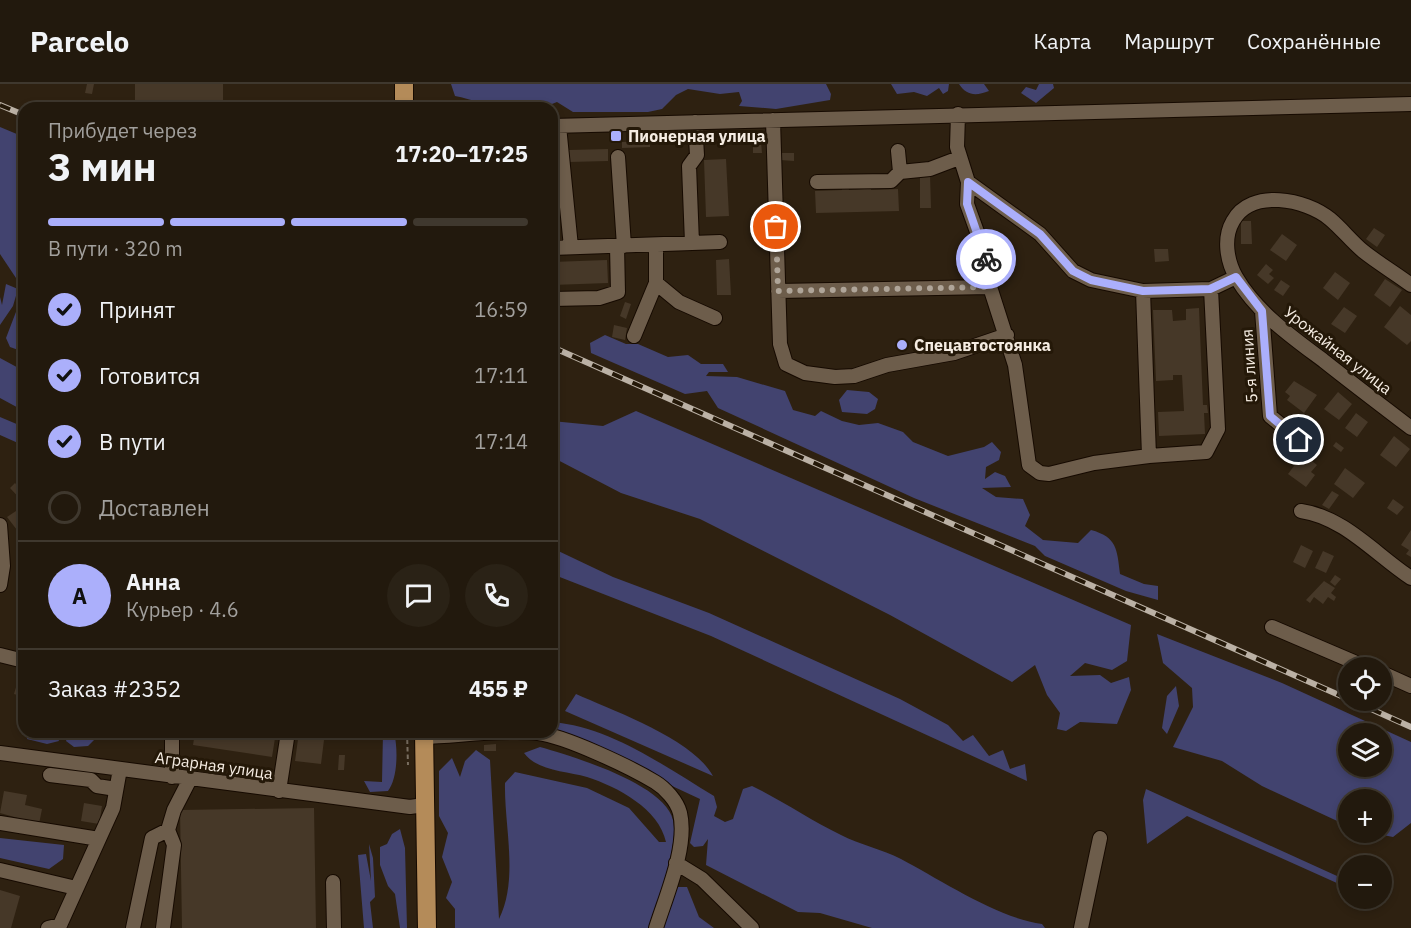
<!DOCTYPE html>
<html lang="ru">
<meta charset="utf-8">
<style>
body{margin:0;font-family:"IBM Plex Sans",sans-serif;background:#2a2216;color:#f1f3f6;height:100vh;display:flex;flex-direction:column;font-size:22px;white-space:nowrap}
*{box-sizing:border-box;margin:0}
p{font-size:20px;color:#a2a09d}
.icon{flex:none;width:33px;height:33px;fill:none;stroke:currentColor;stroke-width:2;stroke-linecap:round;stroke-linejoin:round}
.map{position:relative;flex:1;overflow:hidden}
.drawer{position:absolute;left:18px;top:18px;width:540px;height:636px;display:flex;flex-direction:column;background:#22190d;border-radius:18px;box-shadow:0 3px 9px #0003,0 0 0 2px #3f382e}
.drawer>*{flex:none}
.tools{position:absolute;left:1338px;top:573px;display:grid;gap:12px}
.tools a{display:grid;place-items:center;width:54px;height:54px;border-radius:50%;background:#22190d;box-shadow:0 3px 9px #0003,0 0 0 2px #3f382e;font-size:30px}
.pin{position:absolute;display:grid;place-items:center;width:51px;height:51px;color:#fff;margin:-26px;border:3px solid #fff;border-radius:50%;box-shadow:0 2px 6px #0007}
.courier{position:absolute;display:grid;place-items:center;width:60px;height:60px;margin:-30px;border:4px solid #abaffb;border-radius:50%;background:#fff;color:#222;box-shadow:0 2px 8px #0007}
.summary em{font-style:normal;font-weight:700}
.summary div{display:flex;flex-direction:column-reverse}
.summary{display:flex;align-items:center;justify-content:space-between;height:102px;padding:0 30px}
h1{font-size:39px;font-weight:700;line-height:45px}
.bar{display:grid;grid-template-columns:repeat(4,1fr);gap:9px 6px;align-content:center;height:72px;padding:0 30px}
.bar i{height:8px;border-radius:4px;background:#3f382e}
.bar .active{background:#abaffb}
.bar p{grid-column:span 4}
.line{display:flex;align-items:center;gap:15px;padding:0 30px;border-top:2px solid #3f382e}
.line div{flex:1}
.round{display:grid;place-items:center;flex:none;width:63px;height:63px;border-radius:32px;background:#2a2216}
ol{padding:0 30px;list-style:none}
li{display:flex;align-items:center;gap:18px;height:66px}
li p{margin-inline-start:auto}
li .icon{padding:6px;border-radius:50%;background:#abaffb;color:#111;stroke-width:4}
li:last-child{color:#a2a09d}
li i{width:33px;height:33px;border:3px solid #3f382e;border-radius:50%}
header{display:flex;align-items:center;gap:36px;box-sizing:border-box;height:84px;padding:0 30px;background:#22190d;border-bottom:2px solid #3f382e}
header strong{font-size:28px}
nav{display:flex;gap:33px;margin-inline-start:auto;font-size:21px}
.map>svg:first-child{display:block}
.green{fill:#42436f;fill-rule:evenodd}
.building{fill:#463828}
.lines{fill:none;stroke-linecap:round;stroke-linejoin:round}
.minor-casing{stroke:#160a00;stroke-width:16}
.major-casing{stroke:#160a00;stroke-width:20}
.path{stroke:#796e60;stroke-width:2;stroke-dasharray:4.5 3;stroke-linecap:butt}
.minor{stroke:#6d5d4b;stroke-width:14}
.major{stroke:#b48b59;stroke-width:18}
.rail-casing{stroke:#bbb1a5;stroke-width:6}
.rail{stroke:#241808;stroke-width:4;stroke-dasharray:11;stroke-linecap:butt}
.done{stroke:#afa599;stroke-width:6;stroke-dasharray:0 10.8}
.route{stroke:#abaffb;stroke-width:8}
.poi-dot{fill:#abaffb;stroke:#241808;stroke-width:2}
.labels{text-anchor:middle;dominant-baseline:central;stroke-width:6;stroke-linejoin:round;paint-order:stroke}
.poi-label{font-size:16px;font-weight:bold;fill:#f5ece2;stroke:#241808;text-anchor:start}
.street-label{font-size:16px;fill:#f5ece2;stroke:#241808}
</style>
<header>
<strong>Parcelo</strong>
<nav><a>Карта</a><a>Маршрут</a><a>Сохранённые</a></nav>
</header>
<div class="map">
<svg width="1411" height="844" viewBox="0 0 1411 844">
<rect width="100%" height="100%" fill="#2e2111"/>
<path class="green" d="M451,0h375l5,10 -1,6 -54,9 -37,-3 3,-5 -3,-9 -19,2 -32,-5 -12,6 -14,14 -14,3h-75l-16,-10 -15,6 -17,-5c-21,11 -48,-3 -70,-7z
M891,0h58l-1,7 -5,3 -4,-6 -12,8 -13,-4 -17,2z
M959,0h25l5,7c-13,5 -22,5 -30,-7z
M1039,0h14l1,4 -18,15 -15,-10 5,-6 10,3z
M254,17h37l5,7h-55z
M0,43l24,10v146l-8,-5 -16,-24z
M6,200l12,5 -5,17 -13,19v-28l2,8z
M24,217v51l-14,-5 -4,-9 13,-34z
M605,251l21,9h12l30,13 20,-2 13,9h22l5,8h-19l-3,4 31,1 48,14 8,19 22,6 6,-5 21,10 17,4 19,-2 25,9 10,10 35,14 36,-9 8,-5 9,10 -2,8 -13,7 -1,12 10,-7 10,4 6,11 -29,1 14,9 27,2 7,16 -5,11 18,14 35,3 13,-13c26,7 26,19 29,44l24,10 14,2v14l-32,-9 -81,-35 -10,-10 -121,-48 -196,-90 -11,-17 -22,3 -94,-41 -1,-10z
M0,274l24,13v40l-24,-13z
M847,306l22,2 9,7 -3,10 -8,5 -25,-2 -3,-12z
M636,327l495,214 -4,36 -15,9 -27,-7 -15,13 30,-1 11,8 18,-6 2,13 -14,34 -37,-2 -14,9 -9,-2 3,-16 -13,-18 -12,-30 -23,17 -122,-67 -190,-96 -79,-26 -69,-36v-36l51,5z
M0,333l19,8 5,14 -6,4 -18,-8z
M552,464l61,29 96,36 191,86 48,26 15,16 10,-6 16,21 14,-6 7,19 15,-5 2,17 -316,-145 -159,-62z
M1157,550l125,49 129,59v81l-18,14 -20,-4 9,-1v-32h-34v26l-86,-40 -40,-25 -49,-14 20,-40 -1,-19 -29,-25zM1348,650h34v32h-34z
M1176,602l3,20 -12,28 -5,-6 5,-32z
M576,610c38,17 117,45 137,82l-148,-65z
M552,638c59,5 112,44 162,74l3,11 -3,9 11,6 8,-3 10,-30 9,-3c31,15 58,34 89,49 19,10 41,14 60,24 40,21 96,59 141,65l3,4h-173l-52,-15 -22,-1 -92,-47 2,-26 -5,7 -9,1 -4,-4 10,-44 -148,-69z
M29,648h27l3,9 -12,3 -20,-5z
M69,648l26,7 -7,7 -14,1 -8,-6z
M383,648h11c4,16 4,46 -6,59l-18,1 -6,-11 18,1z
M540,663c32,9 125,37 133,73 6,26 -16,81 -23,108h-195v-19l-9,-11 6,-16 -10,-25 6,-24 -9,-17v-45l13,-13 8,19 5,-16 11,-11 14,10 9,159c20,-40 5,-93 6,-136l10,-11 72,16 42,20 30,34h7c-7,-33 -48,-55 -79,-65 -21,-6 -50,-6 -63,-24z
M1146,705l202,92v7l-161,-72 -40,28 -4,-44z
M400,745l5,19 2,80h-7l-5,-34 -7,-8 -8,-21v-18l7,-3 5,-10z
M0,754l64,7 -1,14 -14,10 -49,-11z
M369,760l4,14 2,39 -5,5 3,26h-9l-6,-73 8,-1 5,27z
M675,803h12l12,30 15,11h-52z"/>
<path class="building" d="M87,0h7l-2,10 -7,-1z
M135,0h88v17l-88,1z
M650,57v6l-28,1v-6z
M761,58l1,11h-9v-10z
M608,65v12l-39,1v-12z
M780,69h14v8l-14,-1z
M726,75l3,57 -23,1 -2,-57z
M920,90h10l1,34h-11z
M864,100h6l1,6 27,-1 1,22 -83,2 -1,-22 27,-1v-5h6l1,5 15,-1z
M1241,137h10l1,23h-11z
M1374,144l11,7 -8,12 -11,-8z
M1282,150l15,11 -11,16 -16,-11z
M1154,165h14l1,12 -14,1z
M729,175l2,36h-14l-1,-35z
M607,176l1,23 -56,2v-23z
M1266,180l7,6 -4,4 5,4 -6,6 -11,-9z
M1335,188l15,11 -12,17 -15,-12z
M1385,195l17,11 -12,17 -16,-12z
M1281,196l9,6 -7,10 -9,-6z
M625,218l6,2 -5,15 -6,-3z
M1400,222l11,9v26l-4,4 -23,-18z
M1344,223l13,9 -12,17 -14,-9z
M1199,224l4,97h4l1,8h-4l1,21 -46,2 -1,-24 26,-1 -2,-36h-9v5l-17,1 -3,-71h19l1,11 13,-1v-11z
M614,241l13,3 -2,12 -13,-3z
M1294,297l23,14 -13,18 -17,-13 3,-4 -5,-4z
M1338,308l14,12 -13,16 -15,-11z
M1356,329l12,9 -11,15 -12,-9z
M1394,352l16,13 -14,18 -16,-12z
M1336,358l8,6 -3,4 -8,-6z
M1303,370l14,11 -6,7 4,3 -9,12 -18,-13z
M1345,384l20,15 -12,15 -19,-14z
M15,399l9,10v10l-14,-15z
M1332,407l7,4 -10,14 -7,-4z
M1393,415l11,8 -7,8 -10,-7z
M19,425l5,7v8l-7,6 -10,-13z
M1411,446v27l-5,-3 3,-4 -8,-5z
M1301,461l12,6 -8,17 -12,-6z
M1323,467l11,5 -8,17 -11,-5z
M1335,491l6,4 -6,7 -5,-4z
M1324,497l11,7 -4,5 5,4 -2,4 -6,-4 -5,7 -9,-7 -4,6 -4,-3z
M21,586h3v27l-10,-3z
M195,648h81l-4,25 -79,-12z
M299,648h26l-4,32 -26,-3z
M496,660v7h-12v-6z
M339,671h6l-1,15h-6z
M4,707l23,4 -2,10 17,4 -3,15 -39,-11z
M84,719l18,3 -3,18 -18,-3z
M314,724l2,120h-134l-2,-118z
M0,806l20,6 -9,32h-11z"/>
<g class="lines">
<g class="minor-casing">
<path id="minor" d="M958,30l-1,33 11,35 72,52 33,37 18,9 52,11 6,165 57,-4 12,-23 -7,-140 -68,2
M773,36l7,224 6,20 19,9 30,4 19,-1 33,-11 67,-12 53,-18
M552,42l859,-22
M559,42l12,121
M618,73l6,89
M900,88l30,-3 29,-11
M817,98l74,-1 9,-9 -2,-21
M968,98l-1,22 18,50 5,33 25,78 14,100 11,8 9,1 45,-11 55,-7
M692,159l-3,-77 8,-11 -2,-33
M552,164l168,-6
M656,199l23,19 36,16
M1411,201c-16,-12 -33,-22 -48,-34 -12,-10 -21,-22 -33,-32 -24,-20 -79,-31 -97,2 -10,17 -6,40 3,56 21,36 56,60 88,84 29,23 58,45 87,67
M1211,205l25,-12
M778,207l212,-4
M552,215l47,-1 19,-6 -1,-46
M1262,227l8,105 29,24
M634,252l22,-53v-38
M1301,427c43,6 75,44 110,67
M0,441l3,41 -3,19
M1272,543l96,41
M0,571l24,6
M1382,589l29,13
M424,653c33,-1 82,-8 114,-4 27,3 92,34 117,49 10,6 22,19 25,31 8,33 -14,83 -24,115
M0,669l410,54 14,-2
M50,691l41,5 6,6 19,3
M172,693v-45
M279,707l9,-59
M0,739l99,16
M676,779l26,16 50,49
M0,786l76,18
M333,798l1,46
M48,844l12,-3 53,-117 7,-39
M133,844l19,-90 16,-8
M163,844l11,-83 -6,-15 6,-20 16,-31
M1081,844l19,-90"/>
</g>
<g class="major-casing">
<path id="major" d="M404,0v24
M424,648l3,196"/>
</g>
<path class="path" d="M407,648l1,33"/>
<use href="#minor" class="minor"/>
<use href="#major" class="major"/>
<g class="rail-casing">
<path id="rail" d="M0,21l24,10
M552,263l796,352
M1351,616l60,27"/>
</g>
<use href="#rail" class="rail"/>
</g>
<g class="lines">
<path class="done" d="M776,143l2,64 212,-4 -4,-28"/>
<path class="route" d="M986,175l-19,-55 1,-22 72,52 33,37 18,9 52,11 67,-2 26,-12 26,34 8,105 29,24"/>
</g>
<g class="poi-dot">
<rect x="610" y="46" width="12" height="12" rx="3"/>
<circle cx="902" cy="261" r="6"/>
</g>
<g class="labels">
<g class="poi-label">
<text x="628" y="52">Пионерная улица</text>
<text x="914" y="261">Спецавтостоянка</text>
</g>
<g class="street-label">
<text transform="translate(1338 266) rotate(38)">Урожайная улица</text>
<text transform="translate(1249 282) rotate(-94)">5-я линия</text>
<text transform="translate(214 681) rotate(8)">Аграрная улица</text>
</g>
</g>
</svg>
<div class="tools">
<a><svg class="icon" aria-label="locate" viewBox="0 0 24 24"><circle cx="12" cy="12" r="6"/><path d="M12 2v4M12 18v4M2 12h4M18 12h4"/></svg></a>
<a><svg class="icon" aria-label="layers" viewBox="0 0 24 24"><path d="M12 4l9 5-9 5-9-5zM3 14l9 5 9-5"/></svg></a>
<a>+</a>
<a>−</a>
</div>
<div class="pin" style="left:776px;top:143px;background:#ea580c"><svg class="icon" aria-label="bag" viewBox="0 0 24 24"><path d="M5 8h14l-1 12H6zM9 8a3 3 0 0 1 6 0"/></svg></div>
<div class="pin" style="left:1299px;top:356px;background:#1f2937"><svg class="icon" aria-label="home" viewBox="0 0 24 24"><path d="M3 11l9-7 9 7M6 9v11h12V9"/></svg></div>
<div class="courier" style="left:986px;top:175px"><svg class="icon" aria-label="bike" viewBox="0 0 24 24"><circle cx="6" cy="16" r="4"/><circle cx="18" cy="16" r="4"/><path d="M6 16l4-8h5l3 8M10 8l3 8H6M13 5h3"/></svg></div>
<section class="drawer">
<div class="summary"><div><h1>3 мин</h1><p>Прибудет через</p></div><em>17:20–17:25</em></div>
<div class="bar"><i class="active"></i><i class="active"></i><i class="active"></i><i></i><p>В пути · 320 m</p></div>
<ol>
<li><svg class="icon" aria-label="check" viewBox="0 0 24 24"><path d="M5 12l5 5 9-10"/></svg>Принят<p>16:59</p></li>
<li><svg class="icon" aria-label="check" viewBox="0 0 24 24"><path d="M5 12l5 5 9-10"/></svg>Готовится<p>17:11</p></li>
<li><svg class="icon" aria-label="check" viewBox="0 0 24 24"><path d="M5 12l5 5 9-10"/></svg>В пути<p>17:14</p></li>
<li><i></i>Доставлен</li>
</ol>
<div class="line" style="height:108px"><b class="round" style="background:#abaffb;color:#111">А</b><div><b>Анна</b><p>Курьер · 4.6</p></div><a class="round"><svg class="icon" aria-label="chat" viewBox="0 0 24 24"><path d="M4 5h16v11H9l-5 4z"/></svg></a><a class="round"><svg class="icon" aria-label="phone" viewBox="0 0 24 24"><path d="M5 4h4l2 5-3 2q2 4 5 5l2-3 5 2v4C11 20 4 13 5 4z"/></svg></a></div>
<div class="line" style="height:78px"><div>Заказ #2352</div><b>455 ₽</b></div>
</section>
</div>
